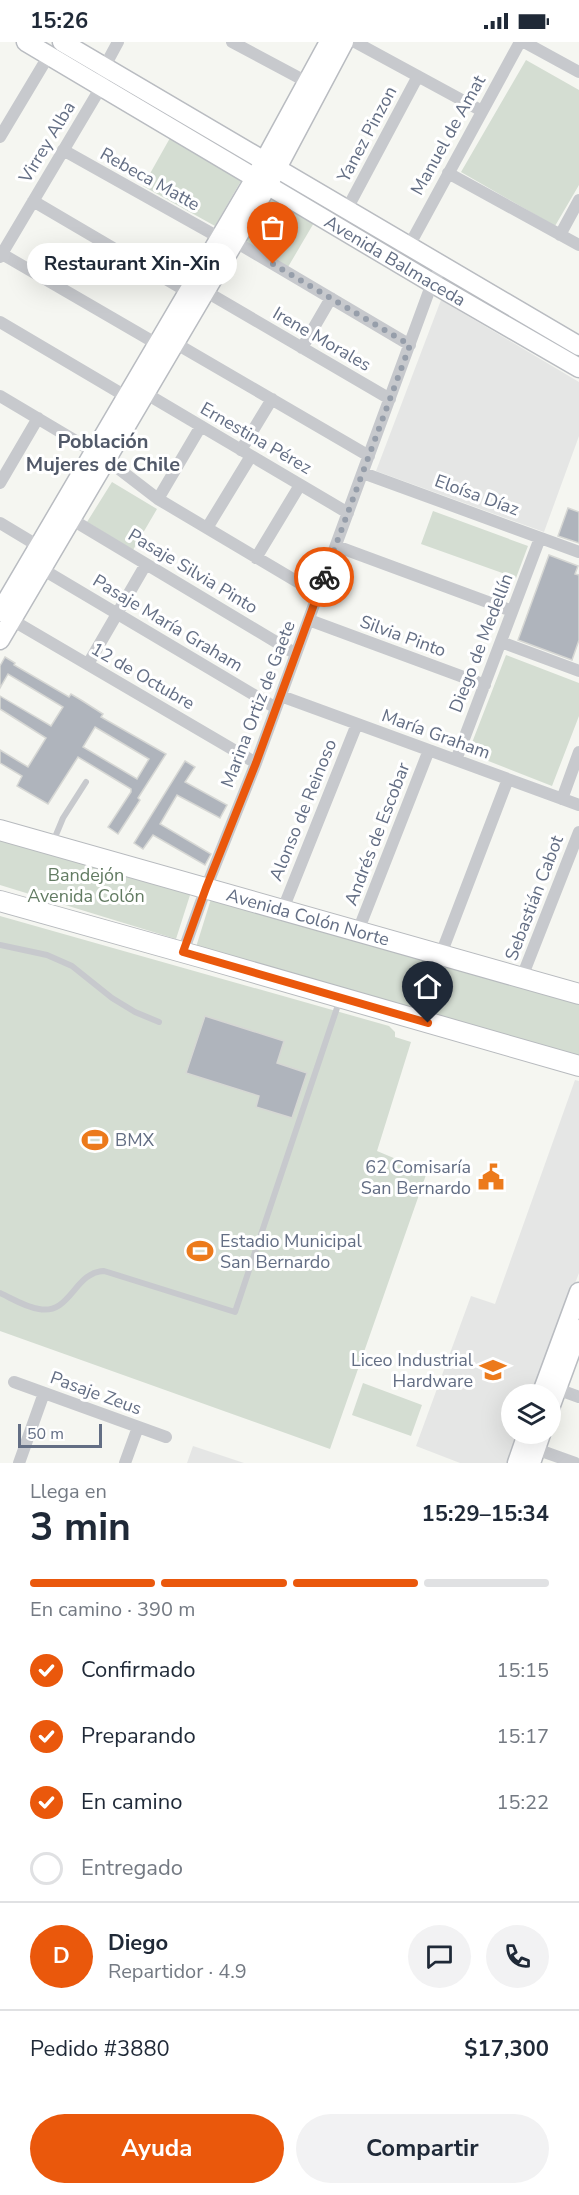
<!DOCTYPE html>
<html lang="es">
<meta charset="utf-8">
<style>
body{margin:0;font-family:"Nunito Sans",sans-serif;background:#f2f2f3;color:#1f2937;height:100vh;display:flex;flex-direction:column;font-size:22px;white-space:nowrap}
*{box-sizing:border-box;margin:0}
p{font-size:20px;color:#747a83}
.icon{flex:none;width:33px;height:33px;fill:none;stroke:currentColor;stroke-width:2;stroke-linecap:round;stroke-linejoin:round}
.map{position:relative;height:1421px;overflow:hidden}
.details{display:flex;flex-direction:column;background:#fff;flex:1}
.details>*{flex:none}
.buttons{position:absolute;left:501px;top:1342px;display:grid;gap:12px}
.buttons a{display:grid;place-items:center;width:60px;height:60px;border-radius:50%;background:#fff;box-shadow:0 6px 24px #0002;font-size:30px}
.scale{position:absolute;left:18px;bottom:15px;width:84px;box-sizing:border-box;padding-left:6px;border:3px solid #636e84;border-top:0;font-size:16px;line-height:21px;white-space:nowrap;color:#636e84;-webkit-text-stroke:4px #fff;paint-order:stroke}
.pin{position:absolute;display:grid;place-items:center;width:51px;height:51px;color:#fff;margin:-62px -26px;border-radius:50% 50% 50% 0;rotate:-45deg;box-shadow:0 0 6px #0007}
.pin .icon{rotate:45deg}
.courier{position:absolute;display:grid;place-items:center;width:60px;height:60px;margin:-30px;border:4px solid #ea580c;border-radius:50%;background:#fff;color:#222;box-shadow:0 2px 8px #0007}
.bubble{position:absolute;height:42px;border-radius:21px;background:#fff;box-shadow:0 6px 24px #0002;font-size:20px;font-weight:700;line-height:42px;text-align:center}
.headline em{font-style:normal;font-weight:700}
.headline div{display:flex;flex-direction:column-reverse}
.headline{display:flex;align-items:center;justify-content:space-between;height:102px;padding:0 30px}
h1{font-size:39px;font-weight:700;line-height:45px}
.bar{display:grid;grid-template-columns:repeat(4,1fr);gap:9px 6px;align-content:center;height:72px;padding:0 30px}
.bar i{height:8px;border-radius:4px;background:#e0e1e3}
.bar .on{background:#ea580c}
.bar p{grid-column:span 4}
.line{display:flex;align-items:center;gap:15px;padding:0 30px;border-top:2px solid #e0e1e3}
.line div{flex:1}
.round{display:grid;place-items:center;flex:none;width:63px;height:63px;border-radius:32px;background:#f2f2f3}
ol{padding:0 30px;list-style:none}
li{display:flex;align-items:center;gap:18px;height:66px}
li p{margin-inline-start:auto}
li .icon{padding:6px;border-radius:50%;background:#ea580c;color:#fff;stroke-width:4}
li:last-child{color:#747a83}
li i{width:33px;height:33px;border:3px solid #e0e1e3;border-radius:50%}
.button{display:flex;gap:12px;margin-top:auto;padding:12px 30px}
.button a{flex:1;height:69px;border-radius:36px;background:#ea580c;color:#fff;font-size:24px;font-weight:700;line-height:69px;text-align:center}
.button a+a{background:#f2f2f3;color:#1f2937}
.status{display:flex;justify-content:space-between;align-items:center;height:42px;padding:0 30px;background:#fff;direction:ltr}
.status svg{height:16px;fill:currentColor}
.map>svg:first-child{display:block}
.built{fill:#e5e6e5}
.green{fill:#d4ddd2}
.building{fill:#afb4bc;stroke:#d6d7d4;stroke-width:1.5;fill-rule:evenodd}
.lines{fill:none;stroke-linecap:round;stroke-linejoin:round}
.secondary-casing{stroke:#b9bcc1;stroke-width:21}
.primary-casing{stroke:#b7babe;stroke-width:22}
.lane{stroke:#c7c9cd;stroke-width:6}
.street{stroke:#c7c9cd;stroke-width:12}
.secondary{stroke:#fff;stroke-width:18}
.primary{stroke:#fff;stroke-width:20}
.done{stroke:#969eaa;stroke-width:6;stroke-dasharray:0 10.8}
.route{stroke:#ea580c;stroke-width:8}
.labels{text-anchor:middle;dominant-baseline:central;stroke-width:6;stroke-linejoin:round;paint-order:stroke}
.street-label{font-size:18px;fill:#636e84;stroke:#fff}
.park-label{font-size:18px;fill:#627b62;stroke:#fff}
.poi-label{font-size:18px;fill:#636e84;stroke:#fff;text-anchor:start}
.neighbourhood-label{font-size:20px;font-weight:bold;fill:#515969;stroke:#fff}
</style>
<div class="status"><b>15:26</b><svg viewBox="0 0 49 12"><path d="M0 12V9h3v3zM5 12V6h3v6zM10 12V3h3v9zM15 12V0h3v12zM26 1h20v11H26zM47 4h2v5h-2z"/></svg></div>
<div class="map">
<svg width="579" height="1421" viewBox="0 0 579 1421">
<rect width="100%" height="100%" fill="#f5f6f1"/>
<path class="built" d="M441,258l138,82v54l-35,96 -168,-61z
M575,1038l4,1v192l-46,122h-21v39h6l-11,29h-47l-44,-17 55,-150 24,8z
M193,1404l51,17h-57z"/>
<path class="green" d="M526,18l53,30v95l-24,41 -94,-54z
M170,96l72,41 -27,47 -72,-40z
M267,154l48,25 -27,46 -46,-27z
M112,440l45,27 -24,41 -46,-28z
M433,469l95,35 -12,32 -95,-34z
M506,613l73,28v33l-27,70 -84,-33z
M0,792l191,58 -15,47 -176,-54z
M211,857l368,100v60l-383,-112z
M0,874l389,110 6,6v5l16,5 -34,109 50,21 -97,277 -330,-118z
M363,1341l59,22 -11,31 -59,-21z"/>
<path class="building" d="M568,466l11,4v31l-21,-7z
M549,513l29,11 -3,8 4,1v65l-7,20 -54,-20z
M5,615l10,6 -1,2 55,32 2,-3 10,6 22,14 -2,3 65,37 -28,44 2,2 -22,34 -10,-7 23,-35v-3l-53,-32 -30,47 -31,-18 5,-10 -22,-13v-13l28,17 18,-29 -46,-29v-13l51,30 12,-19 -55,-33 -8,14v-22zM95,685l54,32 -12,20 -54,-32z
M185,719l10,6 -10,15 42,23 -7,13 -43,-23 -17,29 51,30 -6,11 -52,-30 -10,14 -9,-6z
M205,974l79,25 -7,22 30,10 -15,45 -36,-11 3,-11 -73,-23z"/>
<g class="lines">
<g class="secondary-casing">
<g id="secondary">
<path id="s1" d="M26,0l406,241 147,85"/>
<path d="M62,0l517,304"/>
<path d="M0,570l255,-434 74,-136"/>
<path d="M0,598l268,-455 76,-143"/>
<path d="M541,1353l38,-103"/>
<path d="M550,1366l29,-79"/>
<path d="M517,1421l10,-29"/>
<path d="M531,1421l10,-29"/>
</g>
</g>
<g class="primary-casing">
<g id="primary">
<path id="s2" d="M0,788l579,164"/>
<path d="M0,859l200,56 379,109"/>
</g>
</g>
<path class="lane" d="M53,800l10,-24 23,-36
M0,903l47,10 25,11 40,32 23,14 24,10
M0,1251c13,6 25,14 39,16 32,6 35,-37 65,-38l131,41 105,-313"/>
<path class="street" d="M232,0l75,40
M355,0l127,69
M524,0l55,30
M0,95l49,-82
M63,108l157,88
M448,131l131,72
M33,159l155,91
M347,167l71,-133
M560,193l19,-35
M234,199l176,104
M409,204l111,-204
M2,212l155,90
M0,215l101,-170 4,-21 13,-24
M205,249l185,108
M0,280l127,75
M175,301l194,113
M302,306l29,-50
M145,351l203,120
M0,354l106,63 52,40 160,95
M241,408l31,-51
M363,431l216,79
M0,441l38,-65
M158,457l43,-73
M71,477l225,135
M0,481l45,27
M207,486l44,-72
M336,504l176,65
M256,516l44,-73
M42,527l234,139
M12,578l244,143
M309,578l176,65
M501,600l78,29
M88,622l58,-100
M281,654l298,109
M456,718l84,-222
M562,757l17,-47
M283,867l74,-185
M358,889l71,-181
M183,910l23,-64 50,-125 176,-480 11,-18
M441,912l67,-175
M522,935l57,-145
M14,1340l152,55
M557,1347l22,8
M536,1407l39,14
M19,1421l25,-70
M125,1421l13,-36"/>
<use href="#secondary" class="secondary"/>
<use href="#primary" class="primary"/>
</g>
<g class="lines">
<path class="done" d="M273,222l137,81 -86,232"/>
<path class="route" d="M324,535l-68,186 -50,125 -23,64 245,71"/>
</g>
<defs>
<g id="stadium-bare" transform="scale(2.07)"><path d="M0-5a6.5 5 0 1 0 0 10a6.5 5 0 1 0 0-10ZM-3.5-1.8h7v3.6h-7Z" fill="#ec7a1b" stroke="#fff" stroke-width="2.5" paint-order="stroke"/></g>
<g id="civic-bare" transform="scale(2.07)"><path d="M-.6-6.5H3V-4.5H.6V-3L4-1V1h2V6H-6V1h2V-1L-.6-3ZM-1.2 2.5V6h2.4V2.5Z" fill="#ec7a1b" stroke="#fff" stroke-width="2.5" paint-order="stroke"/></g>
<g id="school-bare" transform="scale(2.07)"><path d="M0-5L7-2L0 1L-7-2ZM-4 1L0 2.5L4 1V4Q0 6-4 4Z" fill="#ec7a1b" stroke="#fff" stroke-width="2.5" paint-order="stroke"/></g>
</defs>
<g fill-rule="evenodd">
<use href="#stadium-bare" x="95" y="1098"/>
<use href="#civic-bare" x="491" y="1135"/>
<use href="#stadium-bare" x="200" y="1209"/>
<use href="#school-bare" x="493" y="1328"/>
</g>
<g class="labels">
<g class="street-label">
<text transform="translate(367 92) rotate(-62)">Yanez Pinzon</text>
<text transform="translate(448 93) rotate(-61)">Manuel de Amat</text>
<text transform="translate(47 100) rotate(-59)">Virrey Alba</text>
<text transform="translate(150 137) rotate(29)">Rebeca Matte</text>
<text stroke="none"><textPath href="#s1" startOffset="429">Avenida Balmaceda</textPath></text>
<text transform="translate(322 297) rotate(30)">Irene Morales</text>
<text transform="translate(256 396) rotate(30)">Ernestina Pérez</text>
<text transform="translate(477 453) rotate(20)">Eloísa Díaz</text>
<text transform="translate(193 529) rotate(31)">Pasaje Silvia Pinto</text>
<text transform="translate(168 581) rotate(31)">Pasaje María Graham</text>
<text transform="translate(403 594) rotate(20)">Silvia Pinto</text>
<text transform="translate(481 601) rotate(-69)">Diego de Medellín</text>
<text transform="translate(143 634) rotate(30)">12 de Octubre</text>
<text transform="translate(258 662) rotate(-69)">Marina Ortiz de Gaete</text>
<text transform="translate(436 692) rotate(20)">María Graham</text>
<text transform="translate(303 768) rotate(-68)">Alonso de Reinoso</text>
<text transform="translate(377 792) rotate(-69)">Andrés de Escobar</text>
<text transform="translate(534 856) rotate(-69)">Sebastián Cabot</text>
<text stroke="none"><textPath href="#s2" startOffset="320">Avenida Colón Norte</textPath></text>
<text transform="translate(96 1351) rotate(20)">Pasaje Zeus</text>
</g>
<g class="park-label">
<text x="86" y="833">Bandejón<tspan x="86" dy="21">Avenida Colón</tspan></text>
</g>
<g class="poi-label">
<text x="115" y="1098">BMX</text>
<text x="471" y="1125" text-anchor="end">62 Comisaría<tspan x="471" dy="21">San Bernardo</tspan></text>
<text x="220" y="1199">Estadio Municipal<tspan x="220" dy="21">San Bernardo</tspan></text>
<text x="473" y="1318" text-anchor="end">Liceo Industrial<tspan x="473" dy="21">Hardware</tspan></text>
</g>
<g class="neighbourhood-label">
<text x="103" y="399">Población<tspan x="103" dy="23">Mujeres de Chile</tspan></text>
</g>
</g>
</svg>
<div class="buttons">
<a><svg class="icon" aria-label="layers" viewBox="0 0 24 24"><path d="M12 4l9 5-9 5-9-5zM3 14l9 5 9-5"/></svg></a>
</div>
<div class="scale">50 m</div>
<div class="pin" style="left:273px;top:222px;background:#ea580c"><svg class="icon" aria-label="bag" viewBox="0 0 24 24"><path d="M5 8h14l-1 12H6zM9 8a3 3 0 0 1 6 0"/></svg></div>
<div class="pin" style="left:428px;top:981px;background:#1f2937"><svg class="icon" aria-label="home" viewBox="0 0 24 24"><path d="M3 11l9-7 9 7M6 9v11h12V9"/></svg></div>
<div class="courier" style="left:324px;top:535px"><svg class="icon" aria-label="bike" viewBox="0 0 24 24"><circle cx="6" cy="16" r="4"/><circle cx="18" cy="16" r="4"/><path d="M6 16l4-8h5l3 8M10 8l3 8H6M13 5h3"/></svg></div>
<div class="bubble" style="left:27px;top:201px;width:210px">Restaurant Xin-Xin</div>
</div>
<section class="details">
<div class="headline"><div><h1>3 min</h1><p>Llega en</p></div><em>15:29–15:34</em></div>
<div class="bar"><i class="on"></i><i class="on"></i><i class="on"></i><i></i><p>En camino · 390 m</p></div>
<ol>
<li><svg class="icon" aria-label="check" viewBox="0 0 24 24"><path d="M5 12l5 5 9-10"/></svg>Confirmado<p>15:15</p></li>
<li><svg class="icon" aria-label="check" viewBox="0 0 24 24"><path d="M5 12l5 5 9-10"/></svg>Preparando<p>15:17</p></li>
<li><svg class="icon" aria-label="check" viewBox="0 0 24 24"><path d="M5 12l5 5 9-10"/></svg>En camino<p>15:22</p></li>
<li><i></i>Entregado</li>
</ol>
<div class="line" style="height:108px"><b class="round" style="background:#ea580c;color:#fff">D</b><div><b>Diego</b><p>Repartidor · 4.9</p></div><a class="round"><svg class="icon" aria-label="chat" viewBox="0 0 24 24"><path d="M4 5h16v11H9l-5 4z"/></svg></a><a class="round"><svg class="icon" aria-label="phone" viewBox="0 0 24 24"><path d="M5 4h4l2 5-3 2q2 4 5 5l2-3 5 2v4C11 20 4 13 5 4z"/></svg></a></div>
<div class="line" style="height:78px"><div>Pedido #3880</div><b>$17,300</b></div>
<div class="button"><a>Ayuda</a><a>Compartir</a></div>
</section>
